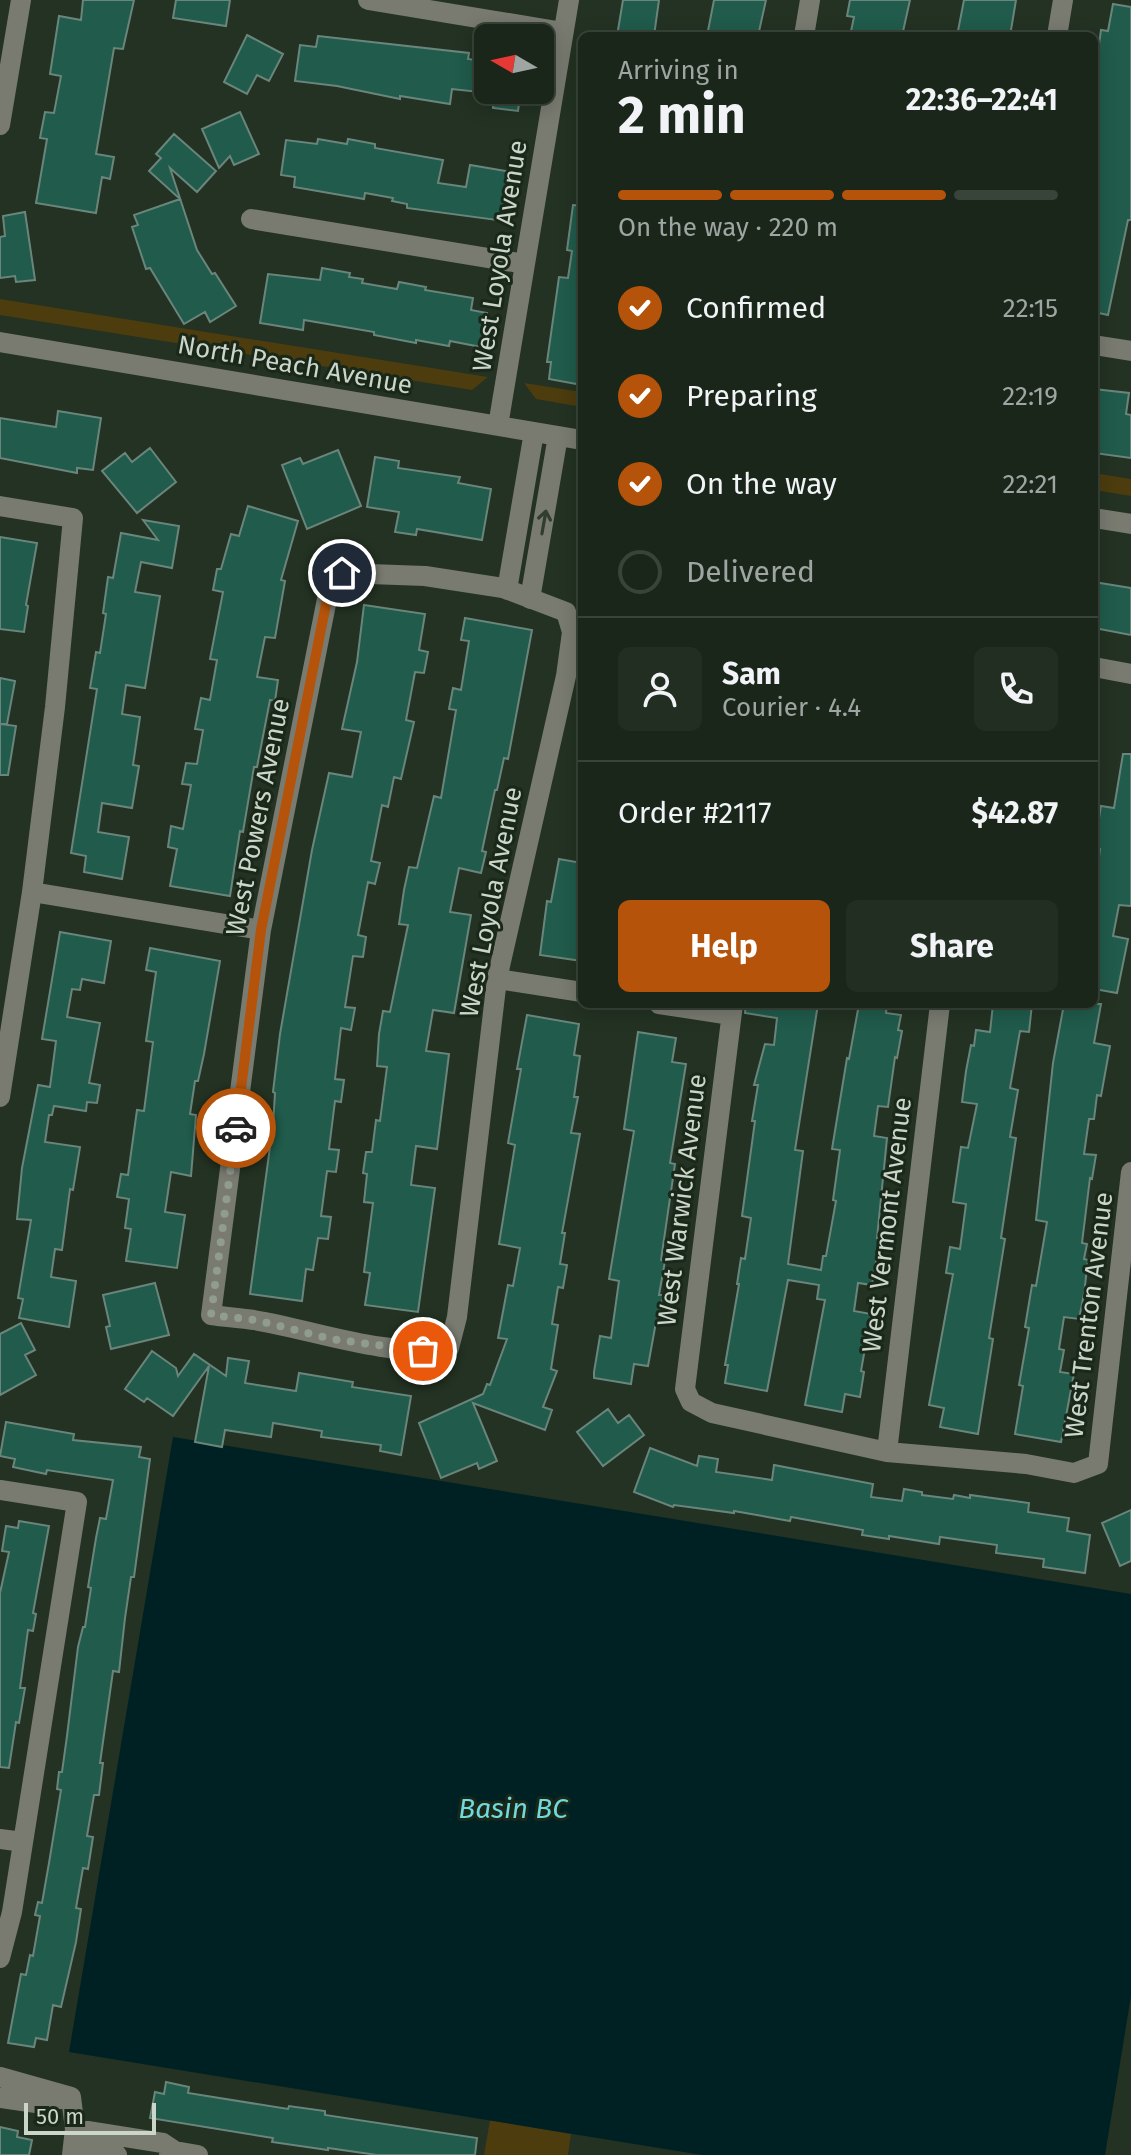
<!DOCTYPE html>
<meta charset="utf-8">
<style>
body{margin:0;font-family:"Fira Sans",sans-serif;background:#232e23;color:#f1f3f6;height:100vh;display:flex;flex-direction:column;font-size:30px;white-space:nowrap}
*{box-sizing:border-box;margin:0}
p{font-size:26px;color:#9fa5a2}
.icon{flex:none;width:44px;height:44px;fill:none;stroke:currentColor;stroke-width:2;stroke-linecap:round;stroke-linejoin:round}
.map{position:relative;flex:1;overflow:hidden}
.details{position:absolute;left:578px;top:32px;width:520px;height:976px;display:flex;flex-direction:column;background:#1a261a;border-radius:12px;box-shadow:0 4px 20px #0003,0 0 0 2px #384339}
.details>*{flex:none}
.needle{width:52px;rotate:279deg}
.tools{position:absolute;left:474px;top:24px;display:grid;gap:16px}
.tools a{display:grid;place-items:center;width:80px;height:80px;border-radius:12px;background:#1a261a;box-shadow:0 4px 20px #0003,0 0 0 2px #384339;font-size:40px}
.scale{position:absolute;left:24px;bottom:20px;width:132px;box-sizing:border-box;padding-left:8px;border:4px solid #cbd5ca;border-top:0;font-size:22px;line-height:28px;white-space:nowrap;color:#cbd5ca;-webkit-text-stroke:6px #192819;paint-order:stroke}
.pin{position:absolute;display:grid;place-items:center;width:68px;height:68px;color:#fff;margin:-34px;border:4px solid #fff;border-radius:50%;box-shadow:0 2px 8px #0007}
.courier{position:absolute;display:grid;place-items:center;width:80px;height:80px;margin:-40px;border:6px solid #b45309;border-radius:50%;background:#fff;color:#222;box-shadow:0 2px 10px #0007}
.summary em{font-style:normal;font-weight:700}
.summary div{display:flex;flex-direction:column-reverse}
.summary{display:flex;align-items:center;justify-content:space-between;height:136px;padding:0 40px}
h1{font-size:52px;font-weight:700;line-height:60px}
.bar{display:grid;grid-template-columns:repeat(4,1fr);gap:12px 8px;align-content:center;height:96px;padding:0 40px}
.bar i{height:10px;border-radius:6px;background:#384339}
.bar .active{background:#b45309}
.bar p{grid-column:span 4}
.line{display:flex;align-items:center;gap:20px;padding:0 40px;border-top:2px solid #384339}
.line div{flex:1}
.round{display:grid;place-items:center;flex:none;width:84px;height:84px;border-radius:12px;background:#232e23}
ol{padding:0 40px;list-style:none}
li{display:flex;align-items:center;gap:24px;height:88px}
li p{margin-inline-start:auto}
li .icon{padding:8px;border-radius:50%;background:#b45309;color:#fff;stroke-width:4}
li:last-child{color:#9fa5a2}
li i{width:44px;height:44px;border:4px solid #384339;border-radius:50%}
.action{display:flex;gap:16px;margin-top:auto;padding:16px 40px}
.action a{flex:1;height:92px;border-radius:12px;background:#b45309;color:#fff;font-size:32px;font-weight:700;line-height:92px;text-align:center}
.action a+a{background:#232e23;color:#f1f3f6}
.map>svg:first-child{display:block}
.green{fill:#4c3c0e}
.water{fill:#002123}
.building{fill:#205b4b;stroke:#6a857b;stroke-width:2}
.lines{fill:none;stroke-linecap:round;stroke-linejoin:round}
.minor{stroke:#797b71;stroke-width:20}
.oneway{stroke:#313d2f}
.done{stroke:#909c90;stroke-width:8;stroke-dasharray:0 14.4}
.route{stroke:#b45309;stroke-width:10}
.labels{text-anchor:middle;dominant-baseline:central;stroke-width:6;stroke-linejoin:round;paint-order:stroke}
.street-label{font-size:26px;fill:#cbd5ca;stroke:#192819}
.water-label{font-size:28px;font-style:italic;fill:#70d9dd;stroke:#192819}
</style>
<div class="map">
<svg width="1131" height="2155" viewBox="0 0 1131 2155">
<rect width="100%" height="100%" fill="#233223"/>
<path class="green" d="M0,299l488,78 -16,13 -472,-75z
M524,383l58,9v15l-46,-8z
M1094,473l37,6v17l-37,-6z
M490,2120l81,14 -3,21h-84z"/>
<path class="water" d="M173,1437l958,157v402l-26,159h-403l-633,-103z"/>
<path class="building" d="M83,0h51l-11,49 -9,-1 -18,106 18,3 -4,22 -8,-2 -6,36 -60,-10 11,-64 -7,-1 5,-26 9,1 7,-37 -11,-2 9,-58 22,4z
M176,0h54l-4,26 -53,-8z
M623,0h36l-5,36h-37z
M714,0h52l-8,36h-51z
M850,0h60l-8,36h-52l4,-19 -7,-1z
M964,0h52l-6,36h-53z
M1113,4l18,3v213h-3l-20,95 -14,-3v-231l7,-51 7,1z
M247,35l36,19 -14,27 -12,-6 -10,19 -23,-12z
M318,36l151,17 -1,6 20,3v31l-36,-4 -2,15 -50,-8v3l-63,-13 -42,-5 5,-36 16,2z
M495,90h26l-3,21 -25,-3z
M240,112l19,42 -25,11 -4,-9 -11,12 -17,-39z
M174,134l42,37 -19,21 -27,-24 27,82 15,24 3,-1 21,33 -26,16 -5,-10 -21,12 -34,-56 -4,1 -14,-42 6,-2 -4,-10 46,-16 -31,-28 12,-13 -5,-4z
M318,139l29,5 1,-5 27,5v4l68,12 -5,23 28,4 4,-22 42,7 -8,49 -97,-13v-4l-15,-3 1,-3 -28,-5 -1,6 -70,-12 1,-10 -14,-2 5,-35 31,4z
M573,205l9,1v179l-33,-6 2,-17h-4l12,-85 9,1 4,-27 -5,-1z
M25,212l10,68 -19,2 -1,-6 -15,2v-41l5,-1 -2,-20z
M322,268l28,5 -1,4 14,2 -1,4 35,6 2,-7 27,5 -1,3 48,8 -2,12 16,3 -6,34 -31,-6 -1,5 -33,-6v3l-42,-8v-3l-70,-12 -1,10 -43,-7 8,-49 52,6z
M1094,389l35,4 -3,21 5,1v43l-37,-5z
M58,411l43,7 -8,52 -16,-2v5l-77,-15v-40l56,9z
M150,448l26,34 -39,31 -35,-42 23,-18 7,9z
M338,450l23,56 -54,23 -25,-64 18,-7 3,6z
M375,457l24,4 -1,7 62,9 -2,6 33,6 -9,51 -65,-11 -1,6 -21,-3 4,-20 -32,-5z
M248,506l50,15 -17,59 4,1 -10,57 -10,-1 -8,40 21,3 -3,21 -5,-1 -13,67h-3l-11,65 -3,-1 -10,65 -60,-10 7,-37 -9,-2 3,-21 12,3 8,-44 -9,-1 4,-21 11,1 6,-34 -8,-1 6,-31 9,2 7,-40 -7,-1 13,-67 -10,-2 4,-21h4l10,-35 8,2z
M143,520l36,6 -7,42 -31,-6 -6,30 25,4 -15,92 -19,-3 -4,29 18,3 -7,48 6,1 -7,42 -30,-5 -4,29 31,5 -7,42 -38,-7 2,-16 -15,-3 26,-164 -7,-1 6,-36 4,1 6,-39 -3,-1 5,-36 5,1 8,-45 37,7z
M0,537l37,6 -11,62 2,1 -4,26 -24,-3z
M1094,582l37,6v47l-37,-7z
M364,605l61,9 -6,36 9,2 -4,21 -9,-1 -9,48 8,2 -13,57 -7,-2 -6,30 -6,-2 -11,56 9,2 -5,21 -7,-2 -10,53 8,2 -3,20 -10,-1 -8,51 10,1 -4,22 -10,-2 -6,51 9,1 -3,22 -6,-1 -6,48 10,1 -3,22 -9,-1 -6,45 10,1 -3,22 -10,-1 -5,32 -7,-1 -4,32 -52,-7 23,-169 2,-32 -2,-1 7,-58 32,-184 17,-77 23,4 9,-45 -19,-3 15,-67z
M465,618l67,12 -24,129 -4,-1 -7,32h-2l-13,61 4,1 -5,21 -22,-5 -9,44 21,3 -17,98 -21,-3 -7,41 23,3 -12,95 -21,-3 -5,39 24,3 -17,124 -53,-7 5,-32 -6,-1 9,-69 -9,-1 3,-28 -4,-1 3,-21h6l4,-32 4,1 7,-54 -10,-1 2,-32 4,-23 7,1 18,-87 -9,-1 5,-34 5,-23 8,1 17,-72 7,2 15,-88 -7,-1 4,-21 8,2 8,-49 -8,-1z
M0,678l15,3 -8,43h-6l15,2 -8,49h-8z
M1123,754h8v152l-12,-1 -6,31 15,3 -11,54 -23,-4v-93l6,-47 -6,-1 7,-42 13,2z
M559,859l23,4v98l-42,-6 7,-54 4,1z
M60,932l51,9 -7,42 -22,-4 -2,11 -8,-1 -5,28 33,6 -11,60 11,2 -3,18 -10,-1 -1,9 -32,-5 -2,9h-3l-4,27 35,5 -7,43 -3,-1 -8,61 -7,-1 -4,28 25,4 -7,46 -50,-9 4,-19 -5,-1 13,-78 -14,-1 5,-51 16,-83 12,2 6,-46 -14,-2z
M150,948l70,13 -16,93 -6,27h-3l-5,33 6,1 -5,61 -20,-4 -6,40 20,3 -8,53 -51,-7 5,-32 -6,-1 4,-29 -12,-2 4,-23 7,1 9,-65 7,1 9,-69 -7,-1 10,-69 -10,-2z
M746,1004h72l-23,146 8,1 -15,113 33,6 2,-14h3l10,-55 -3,-1 7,-50 -8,-1 15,-91 2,1 10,-55h28l-1,9 15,2 -3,15 4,1 -5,27 -2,-1 -7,50 -10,-1 -4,30 13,2 -10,100h3l-8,47 -14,-2 -4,28 17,3 -10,57 3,1 -4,25 -15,-3 -3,18 -37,-7 20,-105 -8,-1 2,-14 -31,-5 -21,111 -42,-8 3,-18h-3l14,-81h-2l4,-26 4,1 6,-41 -9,-2 13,-95h-3l6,-36h-4l11,-41 9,1 3,-27 -32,-5z
M993,1004h39l-3,28 -9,-1 -10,57 8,2 -8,47 6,1 -15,100 4,1 -16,99 4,1 -15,95 -38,-7 4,-19 -15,-3 24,-131 -7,-1 4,-26 10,2 6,-45 -13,-2 8,-55 7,1 9,-44 -15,-2 4,-31 5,-26 3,1 2,-16 14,2z
M1064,1004h37l-7,39 16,3 -9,50 -4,-1 -3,24h-5l-5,35 12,1 -4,24 -2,-1 -8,65 5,1 -3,15 4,1 -4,34 -5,25 -15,-2 -5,32 5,1 -4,22 14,2 -13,68 -46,-8 8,-48 -4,-1 10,-57 -4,-1 7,-42 4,1 11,-64 -11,-2 17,-157z
M527,1015l52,9 -5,31 6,1 -6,41h4l-7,36 9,1 -18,99h3l-5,31 7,1 -4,23 -5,-1 -6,37 6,1 -7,44 6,2 -14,36 9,3 -7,20 -72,-27 24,58 -18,8 -2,-6 -36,15 -22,-55 64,-29 4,-10 3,1 17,-46 -9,-1 10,-53 5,1 7,-38 -21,-4 16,-99 -7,-2 13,-74h-4z
M638,1032l38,6 -4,24 14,2 -16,99 5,1 -14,96 4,1 -6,34h4l-4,27h-3l-8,44 -14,-2 -3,20 -37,-6v-6l6,-36 11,2 8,-57 -10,-2 25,-148 -10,-2z
M155,1283l14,52 -58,14 -5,-22 4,-1 -7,-31z
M21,1323l14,27 -10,5 11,20 -36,20v-61z
M152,1351l24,17 2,8 16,-22 32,22 2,-18 21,3 -4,22 51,8 3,-18 54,9 -1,5 59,9 -10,59 -21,-4 1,-6 -60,-8 1,-6 -49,-8 -2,14 -46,-7 -3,17 -27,-5 14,-76 -36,50 -26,-18 -3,4 -19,-13z
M608,1409l10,14 11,-8 15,20 -41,31 -26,-34z
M6,1422l68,12 -1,6 68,7 -2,10 11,2 -16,118h-3l-6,41 -6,54 -6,-1 -13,92h3l-4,32h-5l-7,41 6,1 -5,32 -5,-1 -7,40 5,1 -5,33 -15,65 -8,-2 -6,35 -11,-2 -2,9 -26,-4 13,-69 5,1 4,-20 3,1 7,-40 -5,-1 3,-13 4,1 7,-40 12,-73 -4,-1 2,-17h3l5,-36 11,-89 5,-20h2l6,-39 -3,-1 8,-49 4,-20 6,1 7,-39 -66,-10 -1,4 -33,-7 2,-8 -15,-3z
M650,1448l47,18 2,-10 19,3 -2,13 56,8 2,-15 99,19 -2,13 31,4 2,-12 18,3v3l31,4 1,-4 16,3v-3l59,8 -1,9 41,6 -2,13 23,4 -5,38 -42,-6 1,-8 -48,-6 1,-8 -57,-8 -1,7 -50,-8v3l-27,-4 1,-5 -72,-13 -1,4 -56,-10v2l-60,-8 -1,2 -39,-15z
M1131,1510v51l-11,5 -18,-43z
M19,1521l30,5 -16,87 3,1 -3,17 -5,-1 -8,58h5l-6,35 -3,-1 -7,46 -9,-1v-174l9,-41 -7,-1 4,-25 12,2z
M166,2082l23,5 -1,6 100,16 1,-3 36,5v4l152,23 -2,17h-98l-49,-7v2l-56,-8 1,-4 -123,-20 5,-26 9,2z
M0,2127l18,4 -1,6 15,3 -3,15h-29z"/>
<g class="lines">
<path class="minor" d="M368,0l195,32
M804,36l6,-36
M1057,36l6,-36
M0,125l21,-125
M251,219l274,45
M0,342l582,98
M1094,345l37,6
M498,426l71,-426
M0,506l73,12 -18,189 -23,185 -32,205
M1094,518l37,6
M342,573l83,3 78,12 63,24 6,20 -6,44 -69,303 -40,338 -8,31c-66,9 -130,-17 -195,-28 -14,-2 -29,-3 -43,-5l50,-385 68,-341z
M507,590l27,-158
M530,599l28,-163
M1094,667l37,7
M32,892l229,38
M497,979l85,13
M659,1004l72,11
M733,1004l-48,385 6,13 21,11 175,39 139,12 48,9 24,-9 33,-292
M887,1452l53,-448
M0,1490l77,12 -65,410 -12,46
M0,1839l23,3
M0,2077l71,20 -35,6 -36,-5
M71,2097l4,32 -3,26
M75,2129l88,14 12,8 -6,4
M74,2144l21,3 22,8
M174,2155l1,-4 23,4"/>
</g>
<defs><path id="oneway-shaft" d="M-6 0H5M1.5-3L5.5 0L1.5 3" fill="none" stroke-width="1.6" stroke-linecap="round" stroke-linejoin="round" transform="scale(2)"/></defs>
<use class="oneway" href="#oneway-shaft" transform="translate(544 522) rotate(-80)"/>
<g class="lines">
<path class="done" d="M236,1128l-25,187 44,5 76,19 92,12"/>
<path class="route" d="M236,1128l25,-198 68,-341 13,-16"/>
</g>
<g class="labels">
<g class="street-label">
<text transform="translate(500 256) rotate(-81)">West Loyola Avenue</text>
<text transform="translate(295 365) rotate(10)">North Peach Avenue</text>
<text transform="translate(258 817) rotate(-79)">West Powers Avenue</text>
<text transform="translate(491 902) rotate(-79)">West Loyola Avenue</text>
<text transform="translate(682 1200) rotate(-83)">West Warwick Avenue</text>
<text transform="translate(887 1225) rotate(-83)">West Vermont Avenue</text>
<text transform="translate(1089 1315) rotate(-83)">West Trenton Avenue</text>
</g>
<g class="water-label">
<text x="513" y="1808">Basin BC</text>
</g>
</g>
</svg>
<div class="tools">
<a><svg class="needle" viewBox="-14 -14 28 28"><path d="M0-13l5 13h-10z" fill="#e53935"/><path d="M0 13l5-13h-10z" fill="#9fa5a2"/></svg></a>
</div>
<div class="scale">50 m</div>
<div class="pin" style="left:423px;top:1351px;background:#ea580c"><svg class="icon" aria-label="bag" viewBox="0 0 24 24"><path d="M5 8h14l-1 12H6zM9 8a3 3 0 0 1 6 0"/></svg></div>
<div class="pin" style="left:342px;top:573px;background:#1f2937"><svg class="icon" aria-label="home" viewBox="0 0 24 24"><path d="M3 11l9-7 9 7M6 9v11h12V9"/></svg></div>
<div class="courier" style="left:236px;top:1128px"><svg class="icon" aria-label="car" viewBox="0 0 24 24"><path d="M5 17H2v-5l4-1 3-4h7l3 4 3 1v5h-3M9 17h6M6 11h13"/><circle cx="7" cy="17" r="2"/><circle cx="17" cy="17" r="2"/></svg></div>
<section class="details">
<div class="summary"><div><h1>2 min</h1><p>Arriving in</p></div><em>22:36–22:41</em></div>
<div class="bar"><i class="active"></i><i class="active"></i><i class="active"></i><i></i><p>On the way · 220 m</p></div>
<ol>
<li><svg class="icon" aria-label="check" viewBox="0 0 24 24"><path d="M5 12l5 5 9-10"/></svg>Confirmed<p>22:15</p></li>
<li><svg class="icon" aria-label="check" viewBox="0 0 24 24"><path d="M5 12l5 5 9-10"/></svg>Preparing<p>22:19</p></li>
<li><svg class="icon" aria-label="check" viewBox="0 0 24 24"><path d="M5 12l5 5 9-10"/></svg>On the way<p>22:21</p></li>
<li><i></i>Delivered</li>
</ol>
<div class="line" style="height:144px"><a class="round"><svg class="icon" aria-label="person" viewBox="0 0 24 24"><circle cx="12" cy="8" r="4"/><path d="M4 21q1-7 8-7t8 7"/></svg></a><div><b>Sam</b><p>Courier · 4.4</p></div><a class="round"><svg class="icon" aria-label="phone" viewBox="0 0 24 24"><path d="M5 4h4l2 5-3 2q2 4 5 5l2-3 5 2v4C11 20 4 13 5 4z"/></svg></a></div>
<div class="line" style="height:104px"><div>Order #2117</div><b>$42.87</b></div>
<div class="action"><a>Help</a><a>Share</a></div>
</section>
</div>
